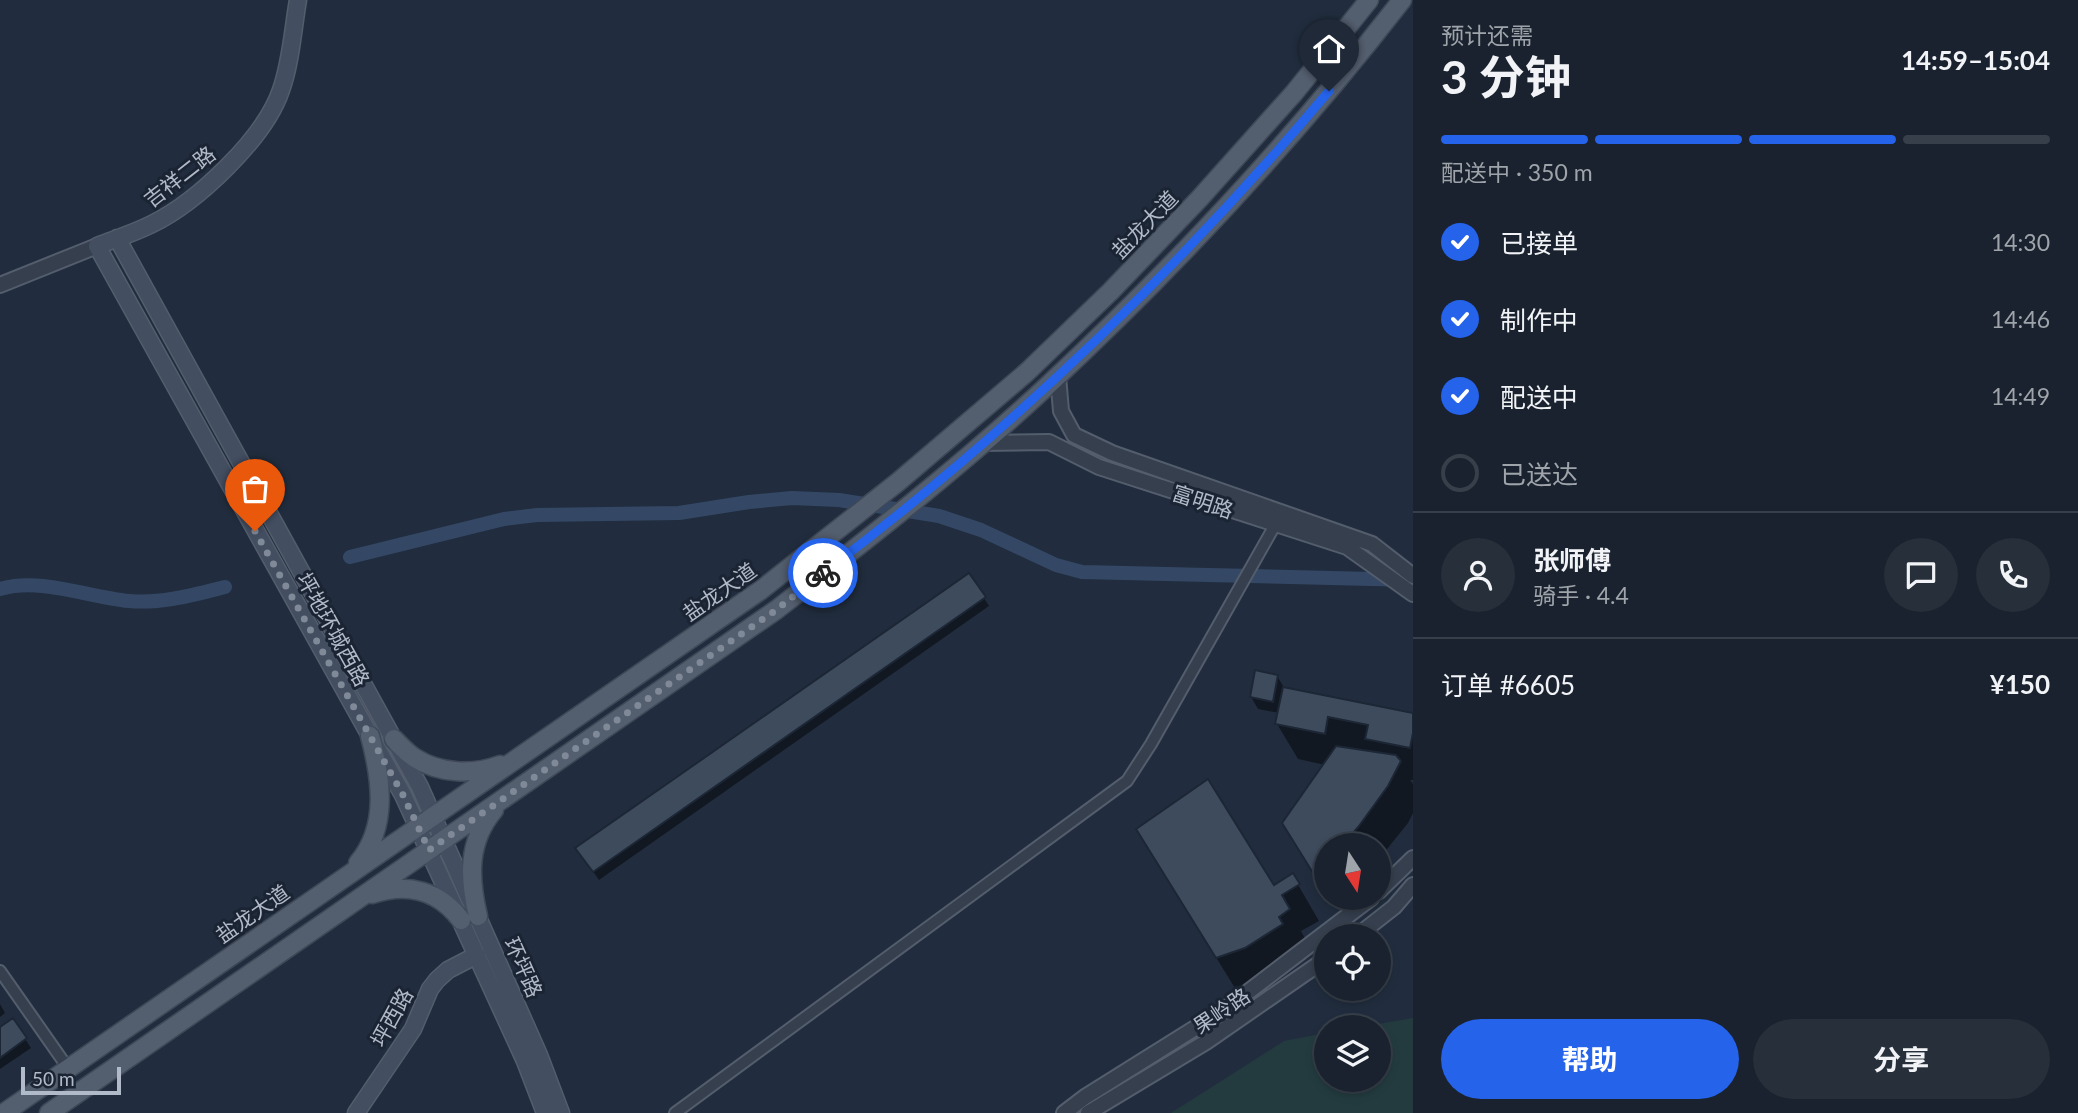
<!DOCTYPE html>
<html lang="zh">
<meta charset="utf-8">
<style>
body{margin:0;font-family:Lato,"Noto Sans SC",sans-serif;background:#262f3a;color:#f1f3f6;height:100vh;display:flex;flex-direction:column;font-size:26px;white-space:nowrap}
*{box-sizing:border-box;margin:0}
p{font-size:23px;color:#9fa4aa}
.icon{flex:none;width:38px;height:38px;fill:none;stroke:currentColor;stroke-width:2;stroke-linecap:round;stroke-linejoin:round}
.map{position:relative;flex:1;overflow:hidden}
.drawer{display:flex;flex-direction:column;background:#19222e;width:665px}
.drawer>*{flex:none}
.needle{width:46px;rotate:168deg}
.fabs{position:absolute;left:1314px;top:833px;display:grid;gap:14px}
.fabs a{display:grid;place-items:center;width:77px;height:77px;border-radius:50%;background:#19222e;box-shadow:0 4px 10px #0003,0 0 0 2px #373f4a;font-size:35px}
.scale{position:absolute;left:21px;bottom:18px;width:100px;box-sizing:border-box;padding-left:7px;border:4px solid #b1bac9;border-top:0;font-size:19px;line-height:24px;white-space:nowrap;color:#b1bac9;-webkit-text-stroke:5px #1a2433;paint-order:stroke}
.pin{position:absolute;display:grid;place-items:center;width:60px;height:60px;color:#fff;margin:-72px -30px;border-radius:50% 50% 50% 0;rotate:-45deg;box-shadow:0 0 7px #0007}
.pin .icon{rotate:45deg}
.courier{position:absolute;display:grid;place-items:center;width:70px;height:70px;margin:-35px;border:5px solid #2563eb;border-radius:50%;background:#fff;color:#222;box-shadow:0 2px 9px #0007}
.headline em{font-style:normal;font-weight:700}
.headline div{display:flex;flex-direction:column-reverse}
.headline{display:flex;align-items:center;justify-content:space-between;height:119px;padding:0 28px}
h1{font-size:46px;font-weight:700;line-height:52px}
.bar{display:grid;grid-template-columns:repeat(4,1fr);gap:10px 7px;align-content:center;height:84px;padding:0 28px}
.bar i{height:9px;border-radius:5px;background:#373f4a}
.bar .current{background:#2563eb}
.bar p{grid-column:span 4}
.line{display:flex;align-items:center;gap:18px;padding:0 28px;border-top:2px solid #373f4a}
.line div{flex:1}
.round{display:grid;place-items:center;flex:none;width:74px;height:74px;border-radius:37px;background:#262f3a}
ol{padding:0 28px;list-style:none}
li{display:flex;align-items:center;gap:21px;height:77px}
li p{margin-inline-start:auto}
li .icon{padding:7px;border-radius:50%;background:#2563eb;color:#fff;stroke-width:4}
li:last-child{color:#9fa4aa}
li i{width:38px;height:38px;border:4px solid #373f4a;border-radius:50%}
.action{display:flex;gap:14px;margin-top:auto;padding:14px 28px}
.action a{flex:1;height:80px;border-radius:42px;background:#2563eb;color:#fff;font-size:28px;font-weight:700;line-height:80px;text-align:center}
.action a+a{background:#262f3a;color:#f1f3f6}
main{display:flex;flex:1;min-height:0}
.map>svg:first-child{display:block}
.green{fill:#233b3f}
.shadow{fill:#0007}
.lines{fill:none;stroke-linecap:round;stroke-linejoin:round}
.canal{stroke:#344866;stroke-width:14}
.building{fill:#3d4b5d;stroke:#1c2635;stroke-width:2}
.minor-casing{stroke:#535d6c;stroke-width:14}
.tertiary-casing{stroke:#535d6c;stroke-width:18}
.secondary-casing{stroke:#535d6c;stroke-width:19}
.primary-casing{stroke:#3e4857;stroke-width:21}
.minor{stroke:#353f4e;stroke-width:10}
.tertiary{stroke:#353f4e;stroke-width:14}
.secondary{stroke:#434e61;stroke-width:16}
.primary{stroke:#535e6e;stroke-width:18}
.done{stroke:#7f8998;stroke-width:7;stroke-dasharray:0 12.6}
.route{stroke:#2563eb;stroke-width:9}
.labels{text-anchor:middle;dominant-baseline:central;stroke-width:6;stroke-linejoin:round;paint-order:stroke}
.street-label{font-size:21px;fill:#b1bac9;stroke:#1a2433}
</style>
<main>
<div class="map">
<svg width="1413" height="1113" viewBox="0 0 1413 1113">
<rect width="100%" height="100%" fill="#212d3e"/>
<path class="green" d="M1413,1018v95h-242l113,-72 42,-8v47h53v-53h-19z"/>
<path class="shadow" d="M984,598l5,8 -390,274 -16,-23z
M1277,676l8,13 128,26v65h-3l3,4v29l-5,10 -29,36v-14h-53v49l-42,-71 41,-58 -27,-6 -21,-35 2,-11 -21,-4 -7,-12z
M1159,865l115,23 19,-12 26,45 -18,10 8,15 -11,7 4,7 -37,23 -27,10z
M1329,898h17l-11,10z
M0,1004l5,9 -5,4z
M13,1020l18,28 -31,21v-40z"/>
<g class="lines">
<path class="canal" d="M350,557l154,-38 33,-4 142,-2 70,-11 43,-4 47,2 100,16 42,14 75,35 26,7 331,8
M0,589c41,-12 87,8 129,12 32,3 64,-6 96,-14"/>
</g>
<path class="building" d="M969,573l17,24 -393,275 -18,-24z
M1255,670l23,5 -5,27 -23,-5z
M1283,687l130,26v20l-3,15 -45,-9 3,-14 -40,-8 -3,17 -50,-10z
M1336,746l60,9 5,6 -13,25 -29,40 -16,19h-17v17l-13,11 -31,-50z
M1208,779l66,106 19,-12 7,11 -18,11 8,14 -11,8 4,7 -38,24 -29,10 -80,-129z
M13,1018l14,20 -27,20v-31z"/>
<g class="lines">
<g class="minor-casing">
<path id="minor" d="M0,971l68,97
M675,1113l452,-332 24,-37 128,-226"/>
</g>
<g class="tertiary-casing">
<path id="tertiary" d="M0,285l97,-39
M1058,376l3,35 13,24 38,18 260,91 41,32
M982,443l67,-1 50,25 248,80 66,47
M1379,891l34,-33
M1357,936l37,-29 19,-22
M1064,1113l21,-16 142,-89 144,-110
M1088,1113l118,-71 120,-83"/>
</g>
<g class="secondary-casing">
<path id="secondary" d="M298,0c-5,29 -7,62 -17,90 -16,48 -84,112 -129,134 -18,9 -37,15 -55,22l306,549 122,266 20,52
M117,238l303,549 119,268 22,58
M356,1113l57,-84 17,-40 7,-9 11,-10 29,-15"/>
</g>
<g class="primary-casing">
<path id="primary" d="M394,739c6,6 13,14 21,19 25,16 58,17 85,7
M358,863c31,-37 23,-85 12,-127
M372,894c36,-12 67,-3 89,26
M478,916c-9,-38 -11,-74 16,-106
M4,1113l757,-523 137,-108 129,-110 84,-81 89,-93 94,-105 75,-93
M49,1113l727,-503c92,-71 184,-143 269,-222 129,-120 249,-249 357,-388"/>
</g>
<use href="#minor" class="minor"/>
<use href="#tertiary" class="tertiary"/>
<use href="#secondary" class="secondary"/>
<use href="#primary" class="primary"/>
</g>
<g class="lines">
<path class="done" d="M255,531l148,264 26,55 347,-240 47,-37"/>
<path class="route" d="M823,573c186,-140 356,-304 506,-482"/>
</g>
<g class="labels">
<g class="street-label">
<text transform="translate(179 176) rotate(-38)">吉祥二路</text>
<text transform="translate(1144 224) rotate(-46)">盐龙大道</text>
<text transform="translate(1203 501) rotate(18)">富明路</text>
<text transform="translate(719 591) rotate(-35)">盐龙大道</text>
<text transform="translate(334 629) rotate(61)">坪地环城西路</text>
<text transform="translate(252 913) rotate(-35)">盐龙大道</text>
<text transform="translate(524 967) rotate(66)">环坪路</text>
<text transform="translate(1221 1010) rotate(-34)">果岭路</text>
<text transform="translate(391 1017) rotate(-61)">坪西路</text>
</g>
</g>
</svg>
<div class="fabs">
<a><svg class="needle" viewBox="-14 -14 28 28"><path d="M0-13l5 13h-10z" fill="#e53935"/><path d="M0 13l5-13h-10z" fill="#9fa4aa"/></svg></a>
<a><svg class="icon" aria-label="locate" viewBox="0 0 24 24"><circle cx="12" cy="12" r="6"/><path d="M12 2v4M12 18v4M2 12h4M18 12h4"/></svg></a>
<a><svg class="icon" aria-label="layers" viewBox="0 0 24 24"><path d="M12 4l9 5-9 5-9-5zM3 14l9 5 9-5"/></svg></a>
</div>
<div class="scale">50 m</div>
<div class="pin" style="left:255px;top:531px;background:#ea580c"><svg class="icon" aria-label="bag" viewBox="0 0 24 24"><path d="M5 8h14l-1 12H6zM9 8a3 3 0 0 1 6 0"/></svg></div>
<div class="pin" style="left:1329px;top:91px;background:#1f2937"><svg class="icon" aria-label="home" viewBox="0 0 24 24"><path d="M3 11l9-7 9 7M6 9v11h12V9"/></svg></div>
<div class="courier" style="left:823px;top:573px"><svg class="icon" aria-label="bike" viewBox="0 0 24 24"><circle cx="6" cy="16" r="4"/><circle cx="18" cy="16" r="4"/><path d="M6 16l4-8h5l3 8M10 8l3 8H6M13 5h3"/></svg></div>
</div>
<section class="drawer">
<div class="headline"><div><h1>3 分钟</h1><p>预计还需</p></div><em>14:59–15:04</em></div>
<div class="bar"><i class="current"></i><i class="current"></i><i class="current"></i><i></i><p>配送中 · 350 m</p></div>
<ol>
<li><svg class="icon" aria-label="check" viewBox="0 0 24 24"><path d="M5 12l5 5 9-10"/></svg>已接单<p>14:30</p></li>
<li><svg class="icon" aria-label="check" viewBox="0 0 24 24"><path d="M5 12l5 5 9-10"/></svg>制作中<p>14:46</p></li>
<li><svg class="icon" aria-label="check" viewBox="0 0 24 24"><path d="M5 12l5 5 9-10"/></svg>配送中<p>14:49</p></li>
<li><i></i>已送达</li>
</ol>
<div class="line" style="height:126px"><a class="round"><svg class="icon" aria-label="person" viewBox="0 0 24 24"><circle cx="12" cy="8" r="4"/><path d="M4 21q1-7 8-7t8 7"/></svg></a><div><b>张师傅</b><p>骑手 · 4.4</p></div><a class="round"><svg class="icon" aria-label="chat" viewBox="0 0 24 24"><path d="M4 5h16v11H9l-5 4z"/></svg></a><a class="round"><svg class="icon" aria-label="phone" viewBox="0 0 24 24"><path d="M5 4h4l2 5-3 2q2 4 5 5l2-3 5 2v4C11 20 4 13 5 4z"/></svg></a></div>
<div class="line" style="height:91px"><div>订单 #6605</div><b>¥150</b></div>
<div class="action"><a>帮助</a><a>分享</a></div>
</section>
</main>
